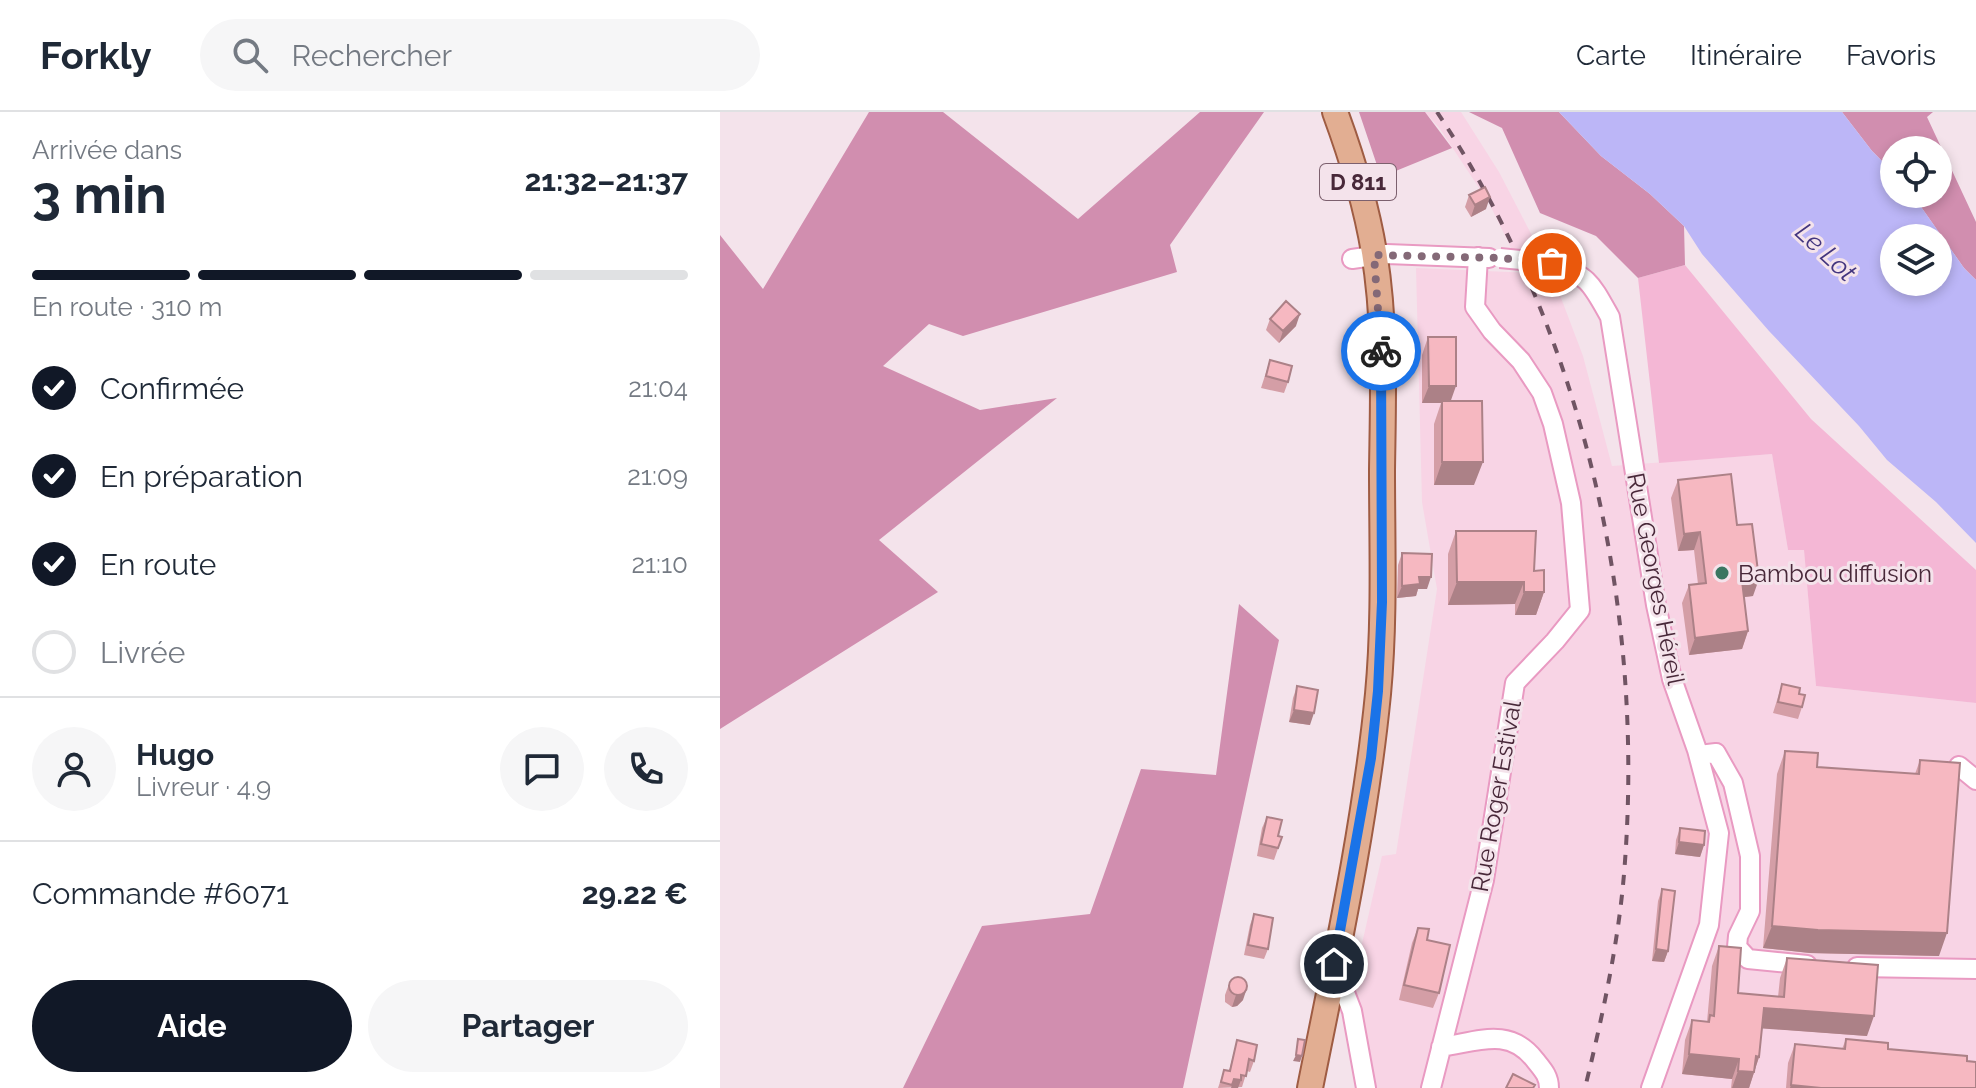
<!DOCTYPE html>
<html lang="fr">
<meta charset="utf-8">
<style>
body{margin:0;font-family:Raleway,sans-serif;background:#f6f6f7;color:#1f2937;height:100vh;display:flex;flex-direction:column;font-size:30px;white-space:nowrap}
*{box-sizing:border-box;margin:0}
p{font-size:26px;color:#747a83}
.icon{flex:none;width:44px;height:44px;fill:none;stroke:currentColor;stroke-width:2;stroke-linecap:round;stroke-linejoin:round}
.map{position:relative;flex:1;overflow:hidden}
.details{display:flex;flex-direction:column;background:#fff;width:720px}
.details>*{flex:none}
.tools{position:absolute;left:1160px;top:24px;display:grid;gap:16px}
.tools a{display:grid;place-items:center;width:72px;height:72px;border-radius:50%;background:#fff;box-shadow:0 4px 12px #0003;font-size:40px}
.pin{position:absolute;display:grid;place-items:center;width:68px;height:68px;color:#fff;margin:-34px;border:4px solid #fff;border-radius:50%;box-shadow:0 2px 8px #0007}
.courier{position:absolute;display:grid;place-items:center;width:80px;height:80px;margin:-40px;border:6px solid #1a73e8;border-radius:50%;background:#fff;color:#222;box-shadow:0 2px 10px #0007}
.summary em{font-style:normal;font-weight:700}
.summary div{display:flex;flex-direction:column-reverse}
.summary{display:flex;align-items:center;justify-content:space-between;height:136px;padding:0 32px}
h1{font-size:52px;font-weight:700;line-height:60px}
.bar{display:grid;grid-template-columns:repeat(4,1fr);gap:12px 8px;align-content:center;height:96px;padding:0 32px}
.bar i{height:10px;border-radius:6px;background:#e0e1e3}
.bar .on{background:#111827}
.bar p{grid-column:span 4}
.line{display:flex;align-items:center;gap:20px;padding:0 32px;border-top:2px solid #e0e1e3}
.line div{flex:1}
.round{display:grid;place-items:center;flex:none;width:84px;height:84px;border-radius:42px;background:#f6f6f7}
ol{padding:0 32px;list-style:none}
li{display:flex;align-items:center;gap:24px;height:88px}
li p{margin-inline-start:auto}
li .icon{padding:8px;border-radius:50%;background:#111827;color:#fff;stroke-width:4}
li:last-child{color:#747a83}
li i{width:44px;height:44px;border:4px solid #e0e1e3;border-radius:50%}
.button{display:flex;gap:16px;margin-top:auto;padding:16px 32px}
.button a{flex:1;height:92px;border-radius:48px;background:#111827;color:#fff;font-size:32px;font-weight:700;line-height:92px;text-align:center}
.button a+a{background:#f6f6f7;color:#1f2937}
header{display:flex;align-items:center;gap:48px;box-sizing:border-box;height:112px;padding:0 40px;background:#fff;border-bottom:2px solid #e0e1e3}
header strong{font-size:38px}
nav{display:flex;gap:44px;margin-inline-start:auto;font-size:28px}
.search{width:560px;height:72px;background:#f6f6f7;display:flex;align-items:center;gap:20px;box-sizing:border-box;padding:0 28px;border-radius:44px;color:#747a83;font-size:30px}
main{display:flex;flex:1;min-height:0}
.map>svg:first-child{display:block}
.built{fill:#f8d4e5}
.green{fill:#f4b7d5}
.forest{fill:#d18eaf}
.water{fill:#bcb6f7;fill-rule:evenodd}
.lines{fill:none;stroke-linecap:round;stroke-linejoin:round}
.minor-casing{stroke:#e99ac2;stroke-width:22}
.major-casing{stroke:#9f5c43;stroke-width:28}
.minor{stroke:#fff;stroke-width:18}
.major{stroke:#e2ae92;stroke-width:24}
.rail{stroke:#705463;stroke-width:4;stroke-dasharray:10 10;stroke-linecap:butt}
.minor-bridge-casing{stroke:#e99ac2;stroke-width:22;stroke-linecap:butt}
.minor-bridge{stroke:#fff;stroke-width:18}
.wall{fill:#d49ea6}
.shaded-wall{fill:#ac8187}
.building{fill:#f6b8c1;stroke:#ac8187;stroke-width:2}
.done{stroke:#846977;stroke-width:8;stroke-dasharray:0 14.4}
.route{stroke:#1a73e8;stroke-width:10}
.poi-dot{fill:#3a7661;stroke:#f4e3eb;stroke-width:3}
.labels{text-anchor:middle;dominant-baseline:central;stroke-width:6;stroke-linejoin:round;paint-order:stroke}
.shield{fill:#f4e3eb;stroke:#7c606e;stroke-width:2}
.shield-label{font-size:22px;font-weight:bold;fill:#482839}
.poi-label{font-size:24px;fill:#482839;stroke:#f4e3eb;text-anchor:start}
.street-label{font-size:24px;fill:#482839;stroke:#f4e3eb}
.water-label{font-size:26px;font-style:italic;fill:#43357f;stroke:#f4e3eb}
</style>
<header>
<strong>Forkly</strong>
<div class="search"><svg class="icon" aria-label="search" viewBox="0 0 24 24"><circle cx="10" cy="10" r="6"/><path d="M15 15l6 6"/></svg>Rechercher</div>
<nav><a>Carte</a><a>Itinéraire</a><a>Favoris</a></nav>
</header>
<main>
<section class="details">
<div class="summary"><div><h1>3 min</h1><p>Arrivée dans</p></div><em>21:32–21:37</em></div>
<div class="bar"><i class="on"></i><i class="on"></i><i class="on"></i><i></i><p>En route · 310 m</p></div>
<ol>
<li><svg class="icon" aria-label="check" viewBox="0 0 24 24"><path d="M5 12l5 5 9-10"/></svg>Confirmée<p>21:04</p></li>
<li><svg class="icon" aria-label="check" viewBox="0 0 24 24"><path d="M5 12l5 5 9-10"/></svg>En préparation<p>21:09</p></li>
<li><svg class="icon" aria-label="check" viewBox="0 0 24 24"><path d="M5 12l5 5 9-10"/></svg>En route<p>21:10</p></li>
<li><i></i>Livrée</li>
</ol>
<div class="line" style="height:144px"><a class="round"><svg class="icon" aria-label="person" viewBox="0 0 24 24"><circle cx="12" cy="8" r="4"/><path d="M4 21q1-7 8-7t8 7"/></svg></a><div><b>Hugo</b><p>Livreur · 4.9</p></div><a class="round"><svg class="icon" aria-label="chat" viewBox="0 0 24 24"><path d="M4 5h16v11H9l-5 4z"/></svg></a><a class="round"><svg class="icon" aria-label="phone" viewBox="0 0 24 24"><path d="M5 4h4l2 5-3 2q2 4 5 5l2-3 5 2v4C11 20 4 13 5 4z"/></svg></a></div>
<div class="line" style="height:104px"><div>Commande #6071</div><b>29.22 €</b></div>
<div class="button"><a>Aide</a><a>Partager</a></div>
</section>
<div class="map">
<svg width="1256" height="976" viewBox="0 0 1256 976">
<rect width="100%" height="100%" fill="#f4e3eb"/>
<path class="built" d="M705,0h36l38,60 42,81 -28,-1 -24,-49 -49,-74z
M696,156l136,6 31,82 29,110 160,-12 16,96 16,-1 12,137 160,17v385h-618l-13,-70 37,-162 14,-2 41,-265 -15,-87z"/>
<path class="green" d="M965,153l126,154 165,151v133l-160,-17 -12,-136h-16l-16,-96 -113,9 -21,-185z"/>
<path class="forest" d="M149,0h74l135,107 122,-107h64l-94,133 7,27 -214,64 -34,-12 -46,42 97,44 77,-12 -178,142 59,52 -218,137v-494l43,54z
M639,0h66l27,36 -71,29z
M749,0h90l42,44 49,38 34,32 1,39 -47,13 -42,-42 -56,-23 -38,-85z
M1122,0h91l-6,5 49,105v58l-12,-12 -52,-74h26v-44h-44v23l-22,-22z
M519,492l40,36 -96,448h-280l79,-162 108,-12 51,-145 75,6z"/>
<path class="water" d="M839,0h283l30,39 22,22v21h18l52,74 12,12v263l-40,-41 -49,-42 -28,-34 -90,-95 -67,-77 -18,-28 -34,-32 -49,-38zM1174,126h44v44h-44z"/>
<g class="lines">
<g class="minor-casing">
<path id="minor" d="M632,147l35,-5 102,4
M832,151c37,13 39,20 58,54l46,288 16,74 25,71 22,83 -10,92 -58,163
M979,643l17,-2 17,30 17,73v55l-12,25 -1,11 11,12 59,6
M1239,654l17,14
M614,852l18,47 14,77
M1137,855l119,2
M721,935c36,-5 68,-21 94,13 8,10 14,16 14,28
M711,976l53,-208 31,-197 40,-42 25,-31 -9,-107 -18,-79 -11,-31 -21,-32 -29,-30 -17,-24 3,-50"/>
</g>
<g class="major-casing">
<path id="major" d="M590,976c26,-130 55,-262 68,-394 7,-74 4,-150 4,-224 1,-72 4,-147 -8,-218 -8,-48 -22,-94 -39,-140"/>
</g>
<use href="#minor" class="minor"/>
<use href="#major" class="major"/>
<path class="rail" d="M717,0c147,220 209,499 187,762 -6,72 -22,144 -39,214"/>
<g class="minor-bridge-casing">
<path id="minor-bridge" d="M780,146l52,5"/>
</g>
<use href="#minor-bridge" class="minor-bridge"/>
</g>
<path class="wall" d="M749,83l17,14 -15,8 -6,-10z
M550,207l26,7 -17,17 -13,-13z
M708,225l23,64 23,84h-40v-61l7,-21h-19v-48z
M550,248l18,22 -4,11 -23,-5z
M958,368l59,45 16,71 -9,1 4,34 -6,18 -53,6 -7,-52 7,-18 9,-1 -4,-34 -16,1 -7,-53z
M736,419l78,40 10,21 -8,23h-21v-11l-67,1v-51z
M682,441l25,36h-9l-2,7 -19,2 1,-33z
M1062,572l17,10 3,13 -4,12 -25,-6z
M577,574l13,39 -21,-3 4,-24z
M1065,639l32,16 98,7 5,-14 19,196 -129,-3 -47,-5 14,-174z
M547,705l11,19 4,1 -8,23 -17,-4 5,-28z
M960,716l24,17 -4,12 -25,-3 1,-14z
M942,777l6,62 -4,11 -12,-1 6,-60z
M534,802l14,35 -4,10 -20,-4 6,-30z
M698,816l9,12 12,53 -6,15 -34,-8 13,-57z
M999,834l19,47 40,4 2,-19 7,-20 80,78 -105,-8 -3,29 -10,31h-18l1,-9 -50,-5 3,-34 7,-20 15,2 5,-56z
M509,872l14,16 -6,6 -5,1 -7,-5v-7z
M1126,927l42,10 79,12 9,27h-190l2,-25 7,-19 47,5z
M517,928l17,21 -4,11 -3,-1 -5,16 -24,1 6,-18 5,1z"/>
<path class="shaded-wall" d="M770,85l-4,12 -15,8 4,-12z
M580,202l-4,12 -17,17 4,-12z
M709,274h27l-6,17 -8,-2 -1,2h-19z
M722,350h41l-9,23h-40z
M980,420l-6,18 -16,1 6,-17z
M699,465h12l-4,12h-9l-2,7 -19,2 5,-12z
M1039,467l-6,17 -17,2 6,-17z
M737,470h67l-9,22 -67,1z
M804,480h20l-8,23h-21z
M1028,519l-6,18 -53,6 6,-17z
M574,598l20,3 -4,12 -21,-3z
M959,730l25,3 -4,12 -25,-3z
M1052,814l175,7 -8,23 -129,-3 -47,-5z
M936,837l12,2 -4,11 -12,-1z
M527,876l-4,12 -6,6 -5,1 4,-12z
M1044,896l110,8 -7,20 -111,-8z
M969,942l50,5 -7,20 -50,-5z
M576,943l6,1 -2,6 -7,-1z
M1036,944l3,1 -10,31h-17l6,-17z
M514,967l7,1 -3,8h-7z
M1071,973l30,3h-31z"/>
<path class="building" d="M765,75l5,10 -15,8 -6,-10z
M566,189l14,13 -17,17 -13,-12z
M708,225h28v49h-27z
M550,248l22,6 -4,16 -22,-6z
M722,289h40l1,61h-41z
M1011,362l6,51 15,-1 7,55 -17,2 6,50 -53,7 -6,-53 17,-2 -6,-51 -16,2 -6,-54z
M736,419h80l-2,40 10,-1v22h-20v-10h-67z
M682,441l30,1 -1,23h-12l1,7 -18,2z
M1062,572l18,4 -1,6 6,1 -3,12 -24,-5z
M577,574l21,4 -4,23 -20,-3z
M1065,639l33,2 -1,14 102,7 1,-14 40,3 -13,170 -129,-3 -46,-4z
M547,705l15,3 -4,16 4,1 -4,11 -17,-4z
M960,716l25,3 -1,14 -25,-3z
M942,777l13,2 -7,60 -12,-2z
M534,802l19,4 -5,31 -20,-4z
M698,816l11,1 -2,11 23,5 -11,48 -35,-8z
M999,834l22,2 -3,45 46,4 3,-39 91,7 -4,51 -110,-8 -5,49 -3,-1 -2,16 -16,-1 1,-12 -50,-5 3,-34 17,2 1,-7 4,1z
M509 874a9 9 0 1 1 18 0a9 9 0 1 1-18 0Z
M578,927l7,1 -3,16 -6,-1z
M1126,927l42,4v6l79,7v5l9,1v26h-155l-30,-3 4,-41 50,5z
M517,928l20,5 -3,16 -5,-2 -3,17 -5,-1v5l-7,-1 -2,6 -11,-3 3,-12 6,1z
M793,962l22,11 -2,3h-27z"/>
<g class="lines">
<path class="done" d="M661,239l-7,-96 126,3 52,5"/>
<path class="route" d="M614,852l37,-206 7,-67 4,-89 -1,-251"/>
</g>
<circle class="poi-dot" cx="1002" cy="461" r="8"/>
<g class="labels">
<rect class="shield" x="600" y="52" width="76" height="36" rx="6"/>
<g class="shield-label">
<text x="638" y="70">D 811</text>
</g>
<g class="poi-label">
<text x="1018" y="461">Bambou diffusion</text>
</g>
<g class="street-label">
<text transform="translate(936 467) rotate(79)">Rue Georges Héreil</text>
<text transform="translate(776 684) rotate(-80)">Rue Roger Estival</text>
</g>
<g class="water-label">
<text transform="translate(1106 140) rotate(43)">Le Lot</text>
</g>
</g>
</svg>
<div class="tools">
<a><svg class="icon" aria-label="locate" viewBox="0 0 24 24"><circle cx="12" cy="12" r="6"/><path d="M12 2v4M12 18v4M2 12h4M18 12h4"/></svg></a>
<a><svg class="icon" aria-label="layers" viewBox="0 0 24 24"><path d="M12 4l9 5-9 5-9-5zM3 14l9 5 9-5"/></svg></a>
</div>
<div class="pin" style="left:832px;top:151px;background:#ea580c"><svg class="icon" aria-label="bag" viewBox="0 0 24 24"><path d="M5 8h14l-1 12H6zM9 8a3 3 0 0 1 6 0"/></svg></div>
<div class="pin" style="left:614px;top:852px;background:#1f2937"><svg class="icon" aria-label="home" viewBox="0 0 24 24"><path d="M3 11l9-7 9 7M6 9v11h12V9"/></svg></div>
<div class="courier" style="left:661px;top:239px"><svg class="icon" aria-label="bike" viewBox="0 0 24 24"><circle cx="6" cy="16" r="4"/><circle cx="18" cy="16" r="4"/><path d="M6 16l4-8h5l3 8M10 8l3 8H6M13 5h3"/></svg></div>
</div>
</main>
